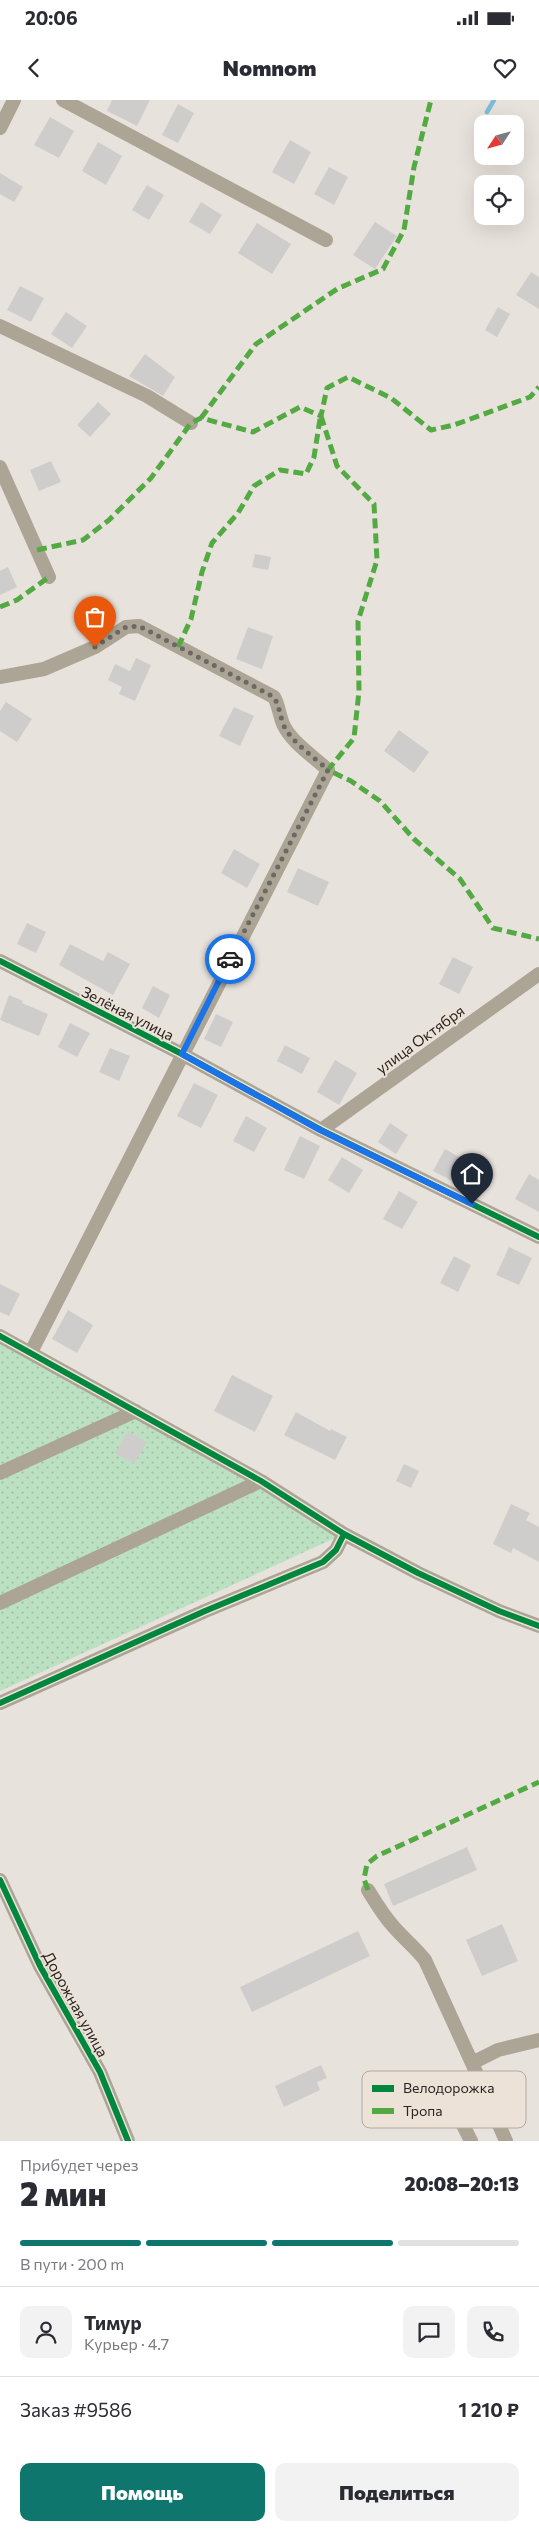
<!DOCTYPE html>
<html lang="ru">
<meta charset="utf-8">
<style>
body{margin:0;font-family:Commissioner,sans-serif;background:#f2f2f3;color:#2b2b33;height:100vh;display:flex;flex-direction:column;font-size:19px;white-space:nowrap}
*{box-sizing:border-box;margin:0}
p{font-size:16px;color:#7c7c81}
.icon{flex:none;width:28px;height:28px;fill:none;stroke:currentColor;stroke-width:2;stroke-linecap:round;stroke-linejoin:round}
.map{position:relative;height:2041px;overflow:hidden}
.side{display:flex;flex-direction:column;background:#fff;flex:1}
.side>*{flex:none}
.needle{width:32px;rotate:234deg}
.fabs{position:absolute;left:474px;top:15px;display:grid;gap:10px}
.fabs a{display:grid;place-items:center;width:50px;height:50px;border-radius:10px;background:#fff;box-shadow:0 5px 20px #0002;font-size:25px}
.pin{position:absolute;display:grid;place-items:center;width:42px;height:42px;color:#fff;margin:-51px -21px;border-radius:50% 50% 50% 0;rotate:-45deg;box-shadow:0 0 5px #0007}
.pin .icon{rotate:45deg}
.courier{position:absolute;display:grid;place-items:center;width:50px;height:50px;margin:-25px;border:4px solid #1a73e8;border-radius:50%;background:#fff;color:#222;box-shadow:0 1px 6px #0007}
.head em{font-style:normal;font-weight:800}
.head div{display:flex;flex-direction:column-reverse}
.head{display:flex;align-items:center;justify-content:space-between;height:85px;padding:0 20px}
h1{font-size:32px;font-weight:800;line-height:38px}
.bar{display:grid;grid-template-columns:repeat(4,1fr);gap:8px 5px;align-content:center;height:60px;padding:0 20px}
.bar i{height:6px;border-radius:4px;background:#e1e1e2}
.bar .selected{background:#0f766e}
.bar p{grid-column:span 4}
.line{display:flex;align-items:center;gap:12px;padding:0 20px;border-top:1px solid #e1e1e2}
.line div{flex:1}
.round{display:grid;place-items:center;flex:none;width:52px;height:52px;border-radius:10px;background:#f2f2f3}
.primary-button{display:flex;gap:10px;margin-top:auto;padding:10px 20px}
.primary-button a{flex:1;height:58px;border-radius:10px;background:#0f766e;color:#fff;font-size:20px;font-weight:800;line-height:58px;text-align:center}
.primary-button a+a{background:#f2f2f3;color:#2b2b33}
.status{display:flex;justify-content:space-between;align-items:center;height:35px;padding:0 25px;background:#fff;direction:ltr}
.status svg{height:14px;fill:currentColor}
header{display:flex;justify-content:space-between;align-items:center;height:65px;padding:0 20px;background:#fff;font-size:22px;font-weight:800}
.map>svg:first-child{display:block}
.garden{fill:url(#garden-dots)}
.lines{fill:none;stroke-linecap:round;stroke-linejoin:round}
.stream{stroke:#79bedb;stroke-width:4.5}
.building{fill:#cfcdcc}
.minor{stroke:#aca495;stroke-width:14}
.quiet{stroke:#53aa43;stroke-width:5;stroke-dasharray:10 5;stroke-linecap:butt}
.cycleway-casing{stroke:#ece2d8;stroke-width:9}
.cycleway{stroke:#00873e;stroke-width:6}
.done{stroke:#6c6863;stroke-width:5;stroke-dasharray:0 9}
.route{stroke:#1a73e8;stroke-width:6}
.labels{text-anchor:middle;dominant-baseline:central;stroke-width:4;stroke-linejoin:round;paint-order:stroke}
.street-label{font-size:15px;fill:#292622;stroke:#ece2d8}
.key{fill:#ece2d8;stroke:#b2aaa1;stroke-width:1}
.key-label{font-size:14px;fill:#292622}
</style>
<div class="status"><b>20:06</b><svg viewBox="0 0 49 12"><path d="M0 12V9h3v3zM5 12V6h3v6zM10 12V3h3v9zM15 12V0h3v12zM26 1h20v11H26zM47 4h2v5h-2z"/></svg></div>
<header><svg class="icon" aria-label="back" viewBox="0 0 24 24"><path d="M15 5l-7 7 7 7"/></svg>Nomnom<svg class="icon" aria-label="heart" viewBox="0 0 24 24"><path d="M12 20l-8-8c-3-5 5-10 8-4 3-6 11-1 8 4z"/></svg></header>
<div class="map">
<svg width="539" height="2041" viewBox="0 0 539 2041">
<defs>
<pattern id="garden-dots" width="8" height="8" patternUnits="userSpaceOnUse" patternTransform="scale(1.25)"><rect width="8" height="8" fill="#bce0c2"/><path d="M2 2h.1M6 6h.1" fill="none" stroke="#a2c0a6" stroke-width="1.8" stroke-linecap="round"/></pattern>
</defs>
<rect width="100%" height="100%" fill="#e8e2dc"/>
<path class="garden" d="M0,1236l344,198 -344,157z"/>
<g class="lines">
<path class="stream" d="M487,12l7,-12"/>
</g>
<path class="building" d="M112,0h38l-13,26 -30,-15z
M178,4l16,9 -16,30 -16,-8z
M50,17l24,14 -15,27 -25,-13z
M290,40l21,12 -17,32 -22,-12z
M98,42l24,14 -16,29 -24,-14z
M329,67l19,10 -14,28 -20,-11z
M0,73l23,14 -9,15 -14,-8z
M147,85l17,10 -15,25 -17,-10z
M201,102l21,13 -12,19 -21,-12z
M375,122l22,14 -22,33 -22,-14z
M257,123l34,21 -19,30 -34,-21z
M531,172l8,5v32l-23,-14z
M20,186l24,12 -13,24 -24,-12z
M498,207l12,7 -13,23 -12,-7z
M66,212l21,14 -15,22 -21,-14z
M145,254l30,23 -12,19 -34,-20z
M98,302l13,12 -21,23 -13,-12z
M51,361l10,21 -22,9 -9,-21z
M255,454l16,3 -3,13 -16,-3z
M8,467l9,20 -17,8v-24z
M248,527l25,9 -11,33 -26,-10z
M136,558l15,7 -16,36 -16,-7 3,-7 -14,-7 7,-16 15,7z
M6,602l26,17 -15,23 -17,-11v-20z
M234,607l20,9 -14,30 -21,-10z
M399,630l30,22 -15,21 -30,-22z
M234,749l26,15 -13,24 -26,-15z
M298,768l31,14 -11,24 -31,-14z
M27,823l19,9 -10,21 -19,-9z
M70,844l33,17 5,-9 22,12 -17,31 -54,-30z
M453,857l20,10 -14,27 -20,-10z
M153,886l17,9 -11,23 -17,-10z
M9,895l14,6 -1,2 26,11 -9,22 -39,-16z
M216,914l17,8 -12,25 -17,-8z
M70,923l20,10 -13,24 -19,-10z
M285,945l25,13 -8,16 -25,-13z
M110,948l20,8 -11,25 -20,-9z
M335,960l22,13 -18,32 -22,-13z
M194,983l24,12 -17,33 -24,-12z
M246,1016l21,12 -13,24 -21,-11z
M390,1023l18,12 -12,19 -18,-12z
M300,1036l20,10 -16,33 -20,-9z
M445,1049l18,10 -11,22 -19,-10z
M342,1057l21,13 -14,23 -21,-13z
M529,1074l10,6v32l-24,-13z
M399,1091l19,11 -16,27 -19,-10z
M509,1147l23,11 -13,27 -23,-10z
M454,1156l17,9 -13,27 -18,-9z
M0,1184l20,10 -11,22 -9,-4z
M68,1210l25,15 -16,28 -25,-14z
M232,1275l41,21 -18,36 -41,-21z
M296,1312l34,19 1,-2 16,8 -12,23 -51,-25z
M128,1331l19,11 -13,22 -19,-11z
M404,1364l15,7 -8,17 -15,-7z
M511,1404l19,9 -4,7 13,7v35l-26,-14 -2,5 -18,-9z
M467,1747l10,23 -84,36 -9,-22z
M502,1824l16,37 -36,15 -16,-36z
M358,1831l12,25 -118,56 -12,-25z
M321,1965l6,13 -10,4 3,8 -36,17 -9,-21z"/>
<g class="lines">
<path class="minor" d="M63,0l263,140
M0,28l14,-28
M0,226l147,70 44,27
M0,367l49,110
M0,577l44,-8 51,-22 31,-20 13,-1 135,71c5,9 5,17 9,27 8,18 31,33 45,46l-297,582
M0,861l182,93 139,76 218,107
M321,1030l218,-156
M0,1236l261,145 83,53 74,39 81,38 40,15
M0,1373l136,-62
M0,1503l261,-122
M0,1603l205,-92 118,-49 13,-12 8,-16
M0,1780l40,86 60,106 28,69
M368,1790c8,13 15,25 25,36 10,12 22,21 32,34l47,103
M462,2023l9,18
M506,2041l-34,-78 26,-13 41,-10"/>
<path class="quiet" d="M321,316l16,50 37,38 3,56 -19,61 1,70 -5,47 -26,32 23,11 29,20 34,38 46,40 33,49 46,11
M201,318l55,-74 81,-55 46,-20 21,-39 10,-63 17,-67
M37,450l46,-10 26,-20 42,-42 40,-55 10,-5 52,14 47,-25 21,9 6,-28 21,-11 43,21 40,32 23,-5 76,-28 9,-10
M0,507l17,-7 32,-23
M178,547l13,-28 11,-47 10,-29 26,-30 16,-27 26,-16 26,4 8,-17 6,-38
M368,1790l-4,-11 3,-15 10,-8 162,-74"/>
<g class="cycleway-casing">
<path id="cycleway" d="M0,861l182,93 139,76 218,107
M0,1236l261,145 83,53 74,39 81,38 40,15
M0,1603l205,-92 118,-49 13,-12 8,-16
M0,1780l40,86 60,106 28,69"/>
</g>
<use href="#cycleway" class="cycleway"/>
</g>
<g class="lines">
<path class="done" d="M95,547l31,-20 13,-1 135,71c5,9 6,17 9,27 8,18 31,33 45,46l-98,189"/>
<path class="route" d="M230,859l-48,95 138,76 152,74"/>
</g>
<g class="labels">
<g class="street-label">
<text transform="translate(128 913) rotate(27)">Зелёная улица</text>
<text transform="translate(420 939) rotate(-36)">улица Октября</text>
<text transform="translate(76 1904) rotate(61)">Дорожная улица</text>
</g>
</g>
<rect x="362" y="1971" width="164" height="57" rx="8" class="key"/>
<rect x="372" y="1985" width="22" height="7" fill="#00873e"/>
<rect x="372" y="2008" width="22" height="6" fill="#53aa43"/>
<g class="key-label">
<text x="403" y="1993">Велодорожка</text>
<text x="403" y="2016">Тропа</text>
</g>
</svg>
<div class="fabs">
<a><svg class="needle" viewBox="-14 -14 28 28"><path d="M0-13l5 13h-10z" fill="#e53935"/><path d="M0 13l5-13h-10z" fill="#7c7c81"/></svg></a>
<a><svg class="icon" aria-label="locate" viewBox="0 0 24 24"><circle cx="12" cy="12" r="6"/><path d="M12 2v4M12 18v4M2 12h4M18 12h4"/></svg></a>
</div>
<div class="pin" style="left:95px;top:547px;background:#ea580c"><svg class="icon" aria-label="bag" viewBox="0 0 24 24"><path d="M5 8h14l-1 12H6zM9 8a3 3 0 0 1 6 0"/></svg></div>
<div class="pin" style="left:472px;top:1104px;background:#1f2937"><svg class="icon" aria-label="home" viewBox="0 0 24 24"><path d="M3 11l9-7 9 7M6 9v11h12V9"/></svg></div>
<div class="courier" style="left:230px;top:859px"><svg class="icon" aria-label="car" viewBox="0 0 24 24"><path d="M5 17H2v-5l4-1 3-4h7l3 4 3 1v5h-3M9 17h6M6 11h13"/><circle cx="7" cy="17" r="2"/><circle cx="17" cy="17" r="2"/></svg></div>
</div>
<section class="side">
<div class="head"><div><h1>2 мин</h1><p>Прибудет через</p></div><em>20:08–20:13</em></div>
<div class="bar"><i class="selected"></i><i class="selected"></i><i class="selected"></i><i></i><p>В пути · 200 m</p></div>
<div class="line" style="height:90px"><a class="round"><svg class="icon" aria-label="person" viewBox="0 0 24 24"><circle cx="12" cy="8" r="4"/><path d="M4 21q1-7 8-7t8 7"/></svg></a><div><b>Тимур</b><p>Курьер · 4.7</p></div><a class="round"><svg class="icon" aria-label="chat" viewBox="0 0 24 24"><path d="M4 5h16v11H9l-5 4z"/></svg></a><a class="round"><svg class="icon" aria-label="phone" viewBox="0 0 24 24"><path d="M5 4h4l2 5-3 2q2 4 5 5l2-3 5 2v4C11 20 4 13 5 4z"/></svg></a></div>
<div class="line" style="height:65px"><div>Заказ #9586</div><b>1 210 ₽</b></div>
<div class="primary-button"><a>Помощь</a><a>Поделиться</a></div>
</section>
